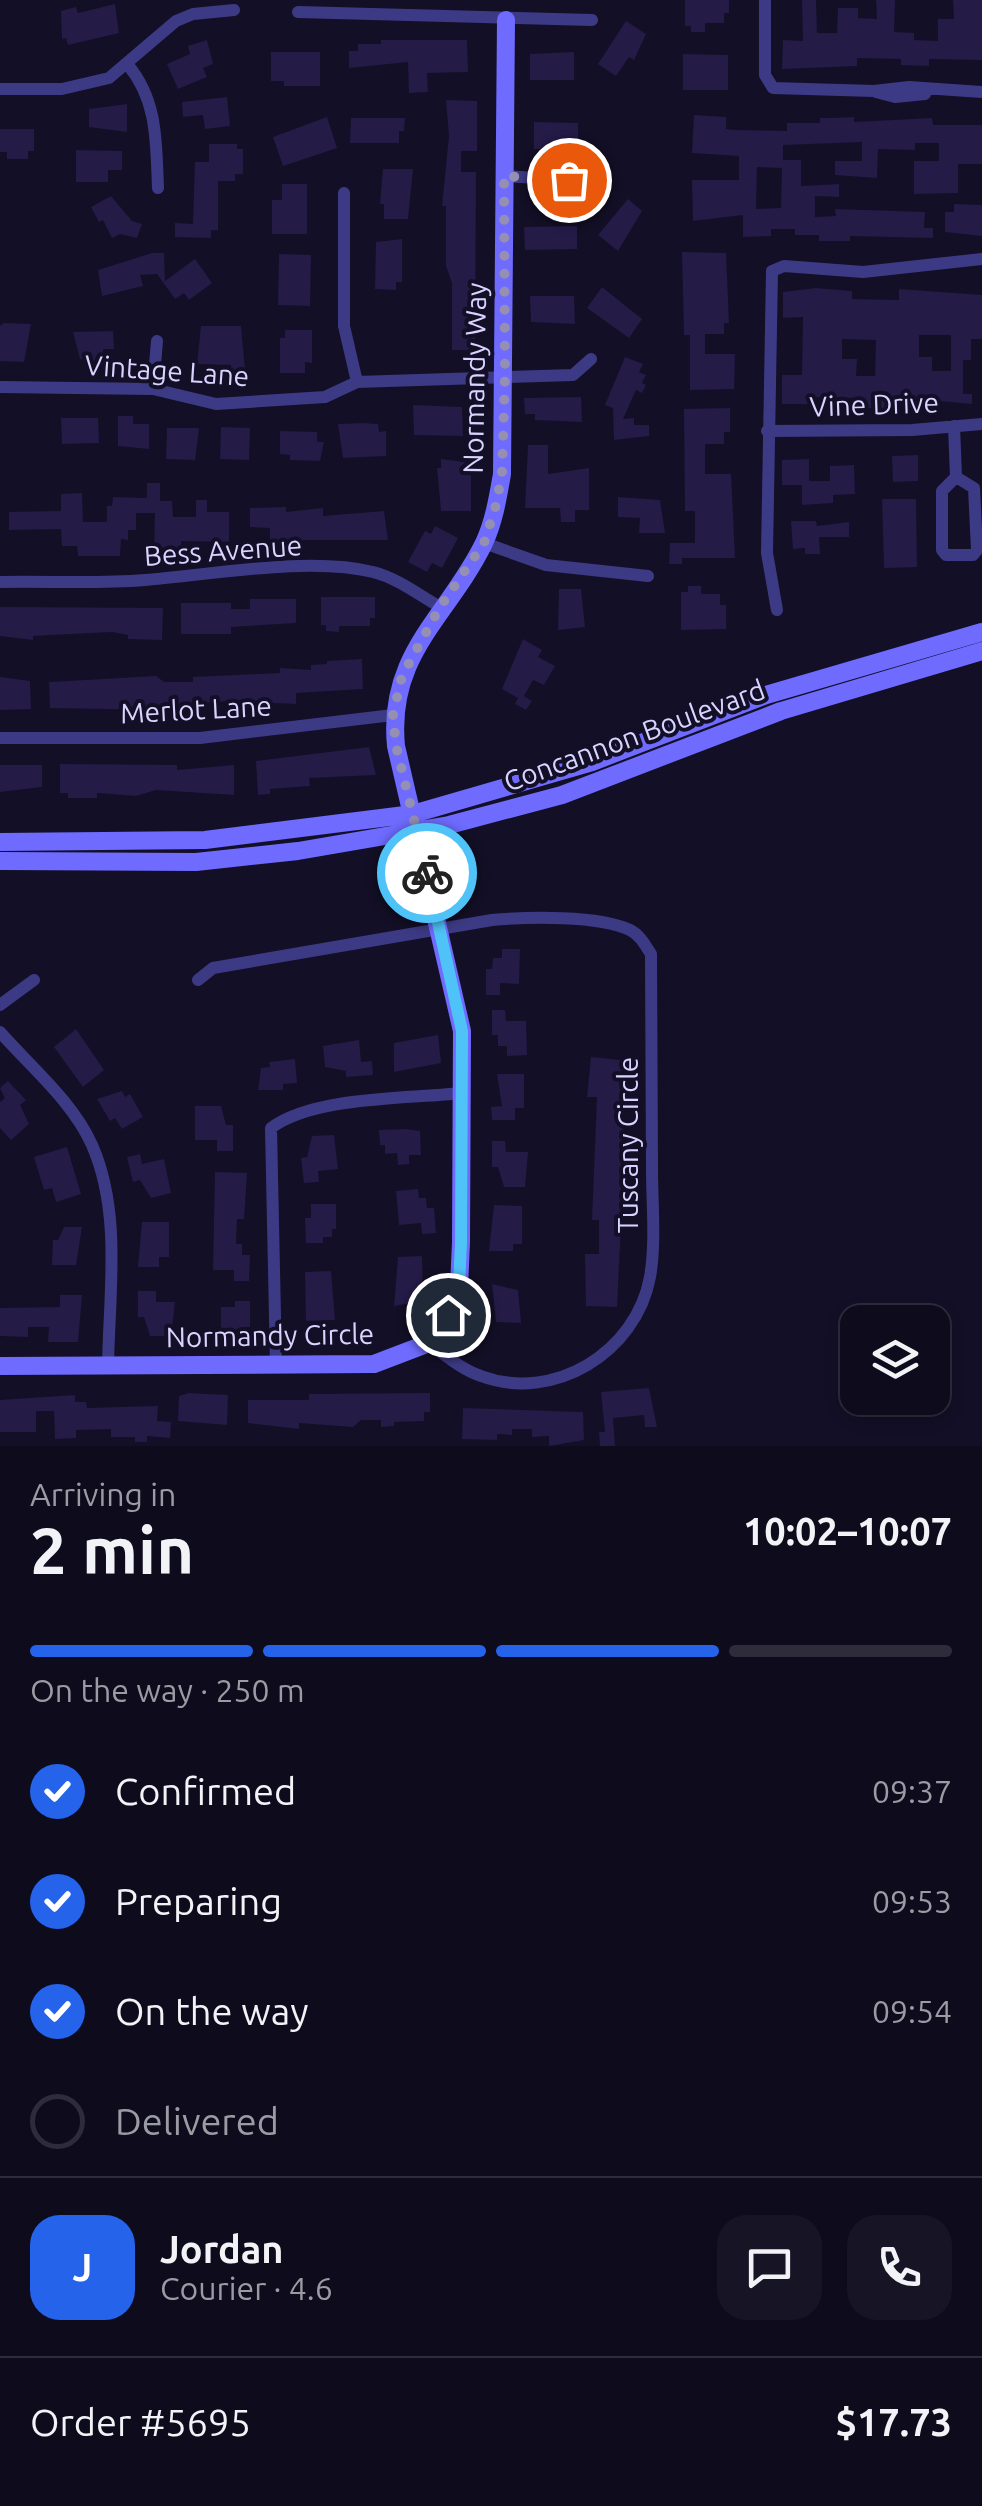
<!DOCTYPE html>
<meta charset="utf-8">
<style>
body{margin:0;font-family:Ubuntu,sans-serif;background:#171425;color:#f1f3f6;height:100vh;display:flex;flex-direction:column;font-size:38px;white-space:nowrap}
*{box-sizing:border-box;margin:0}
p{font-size:32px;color:#9b9ba3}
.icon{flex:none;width:55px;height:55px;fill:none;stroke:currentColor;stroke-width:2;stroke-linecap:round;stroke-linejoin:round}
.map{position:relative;height:1446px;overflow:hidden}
.drawer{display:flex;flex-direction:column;background:#0e0b1c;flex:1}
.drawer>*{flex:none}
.buttons{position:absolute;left:840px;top:1305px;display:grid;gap:20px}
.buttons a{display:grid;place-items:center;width:110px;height:110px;border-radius:20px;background:#0e0b1c;box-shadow:0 5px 15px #0003,0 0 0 2px #2e2b3b;font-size:50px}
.pin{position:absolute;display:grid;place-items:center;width:85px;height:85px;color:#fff;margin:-42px;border:5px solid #fff;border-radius:50%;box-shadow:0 2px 10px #0007}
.courier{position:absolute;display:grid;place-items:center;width:100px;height:100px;margin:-50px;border:8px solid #4fc3f7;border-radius:50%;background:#fff;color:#222;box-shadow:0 2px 12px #0007}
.overview em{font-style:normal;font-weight:700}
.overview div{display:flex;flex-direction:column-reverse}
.overview{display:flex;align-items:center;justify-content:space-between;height:170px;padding:0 30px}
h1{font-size:65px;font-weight:700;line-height:75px}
.bar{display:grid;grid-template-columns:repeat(4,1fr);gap:15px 10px;align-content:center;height:120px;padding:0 30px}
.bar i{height:12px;border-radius:8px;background:#2e2b3b}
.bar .on{background:#2563eb}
.bar p{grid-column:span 4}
.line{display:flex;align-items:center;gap:25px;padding:0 30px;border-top:2px solid #2e2b3b}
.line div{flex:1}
.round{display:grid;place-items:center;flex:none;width:105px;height:105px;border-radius:30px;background:#171425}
ol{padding:0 30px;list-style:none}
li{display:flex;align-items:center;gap:30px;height:110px}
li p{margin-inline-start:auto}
li .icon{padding:10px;border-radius:50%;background:#2563eb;color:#fff;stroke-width:4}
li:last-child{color:#9b9ba3}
li i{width:55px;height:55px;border:5px solid #2e2b3b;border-radius:50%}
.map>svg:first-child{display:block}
.building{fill:#241b47;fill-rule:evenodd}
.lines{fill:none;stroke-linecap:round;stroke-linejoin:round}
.street{stroke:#3d3a85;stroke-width:12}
.secondary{stroke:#6f6bff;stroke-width:18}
.done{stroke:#948fb3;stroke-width:10;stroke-dasharray:0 18}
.route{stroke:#4fc3f7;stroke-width:12}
.labels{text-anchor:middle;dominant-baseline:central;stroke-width:8;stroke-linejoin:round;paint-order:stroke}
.street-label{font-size:28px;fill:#d9d4ff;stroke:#130f26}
</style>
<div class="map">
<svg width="982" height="1446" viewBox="0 0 982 1446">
<rect width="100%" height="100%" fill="#130f26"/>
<path class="building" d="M685,0h44v13h-5v10h-19v9h-14v-6h-6z
M802,0h14l1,33h20l1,-25h20v10l19,1 -1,-19h19l-1,32 20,1v7l24,1v-22h16l-1,-19h29v60l-53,-1v7l-28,-1v-6l-44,-1v8l-75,3 1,-29 20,1z
M115,4l4,29 -51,12 -2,-7 -4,1 -1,-28 15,-4 2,6z
M626,21l20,13 -12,26 -5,-3 -13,19 -18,-12z
M207,40l6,24 -10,4 4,9 -29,12 -11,-25 23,-10 -2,-8z
M381,40h86l1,32 -41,1 1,19 -19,1 -1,-31 -59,6v-17h9v-7h23z
M271,52h49v34h-36v-5h-13z
M574,52v28h-44v-26z
M683,54l45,1v35h-45z
M227,97l3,29 -25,3 -2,-14 -20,2 -1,-15z
M446,100l31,1v50h-16v21h15l-1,178h-23v-67l-6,-17v-60h-4l7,-70z
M127,104v28l-38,-5v-18z
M694,115l32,2v12l8,1 53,1v-8h33v-5h12l22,-1v5l78,-4 1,7h49v39h-24v29l-44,1v-33h25v-18h-24v7l-37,-1 -1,29 -42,-3v-14h27v-19l-79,3v15h18v26l38,-2v13l-24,-1v21l21,-1 -1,-7 90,3 -1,16h9v10l-83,-2v5h-31v-6h-24v-6h-24v7l-28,1v-22l-50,6 -1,-41h47v-24l-47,-3zM757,167l25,1 -1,40 -25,1z
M327,117l10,31 -54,18 -10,-29z
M351,118h54l-1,13h-5v12h-49z
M534,122l44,1v27l-44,-1z
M0,129h34v22h-6v8h-21v-7h-7z
M209,144h28v5h6v25h-8v7h-17v49h-7v8l-36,-1v-14l18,1 2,-62h14z
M76,150l46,1v19h-14v12h-32z
M383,169h30l-5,50h-24v-15h-4z
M282,184h25v50h-35v-34h10z
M111,196l21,25 10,3 -5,14 -17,-4 -8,4 -9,-18 -4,2 -8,-15z
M628,199l14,12 -24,40 -20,-16z
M954,204l28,1v31l-37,-4v-20h9z
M577,226v23l-52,1 -1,-23z
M402,239v43h-6v8l-21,-1 1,-47z
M682,252l44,1 3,70h-5v11h-19v20h30l-1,35 -44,1v-55h-6z
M152,253h12l1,28 30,-22 17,24 -23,17 -5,-7 -9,6 -18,-25 -17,1 3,11 -41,10 -4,-26z
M279,254l32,1 -1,51 -32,-1z
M602,287l40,32 -13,19 -42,-30z
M816,288l36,3v8l47,1v-11l83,6v44h-11v21h-8v34h9v10l-76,-7v12l-34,-1v-10l-50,-1v7h-30v-29h20l1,-58 -20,1v-26zM919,335h32v36h-19v-14h-13zM842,339l34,1 -1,36h-19l1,-17h-15z
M530,296h44l1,28 -44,-2z
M4,323l27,1 -7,38 -24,-1v-35z
M201,326h40l4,44h-14v-5l-34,-1z
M285,330h27v33l-7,-1v11h-25v-35h5z
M113,331l1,18h-11v14l-23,-4 -7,-27z
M625,357l18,7 -4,8 7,3 -4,8 4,2 -4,8 -6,-3 -13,29 11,-1v7h15v11l-35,4 -1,-32 -8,-3z
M581,397l1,25 -47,-2v-6h-10l-1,-16z
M413,405l49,2 1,29 -49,-1z
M730,408v24h-6v12h-19v30h26l4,84h-53v6h-13l1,-21h25v-32h-10l-1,-102z
M118,416h15v8h16v25l-31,-3z
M61,418h37l1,25 -37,1z
M363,423l15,1 1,8 7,-1v25l-43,2 -5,-34z
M221,427l29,1 -1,32 -29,-1z
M167,428h32l-4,32 -29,-1z
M280,431l37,1v10h7l-4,19 -30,-1v-5l-10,-1z
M528,445h20v29l41,-6v42h-14v12h-14l-1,-14h-35z
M918,455v26l-25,1 -1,-26z
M441,459l30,4v48h-30l-4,-43h4z
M809,459v22h21v-15l24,-1 1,29 -22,1v8l-31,2v-20h-20v-25z
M147,483h13v18h12l1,16h23v-17h11v12h22v30l-48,-1v11l-27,-1 1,-38h-19v17h-8v10l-7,-1 -1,17h-42l-1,-10h-15l-1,-17 -52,1v-18l52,-1v-17l21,-1 1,29h24v-16h5l1,-9 34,1z
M618,497l42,3 5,33h-26l1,-15 -22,-1z
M882,499h34l1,68 -33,1z
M286,507v5l37,-4v8l61,-5 4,29h-118v-12l-20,-1v-19z
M791,521h25l1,5 32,-4v15h-30l1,17h-15v-6l-12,1z
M435,526l23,12 -16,30 -10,-5 -5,9 -19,-10 17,-31 6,3z
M688,586h13v8h19v11h6v24l-45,1v-38h7z
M559,589h22l4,38 -27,3z
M321,597h54v21h-5v8h-31v6l-13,-1v-6h-5z
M250,599h46v24l-65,4v7h-50v-31h50v6h19z
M0,607l163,1 -1,32 -34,-1v-4l-16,-3 -79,4v4l-33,-4z
M523,639l19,11 -4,7 17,9 -11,19 -11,-5 -9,16 8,5 -6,9 -11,-6 3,-6 -16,-9z
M362,659l1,30 -67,4v11l-66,-3 -66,4v5l-114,-2 -1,-26 107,-6 8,6h29v-5l87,-4v-5l31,2v-5l16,-1v-3z
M0,677l30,4 1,28 -31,1z
M369,747l7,28 -67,3 1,8 -40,3v5l-12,1 -2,-34z
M60,764l117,1v5l57,-5v30l-78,-5 -20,6 -39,-3v5h-29v-5h-8z
M0,765h42v22l-42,5z
M502,949h18l-1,35 -19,-1v12h-14v-26h6l1,-11h9z
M492,1010h13l1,11h20l1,34 -20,1v-10h-9v-11h-6z
M76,1029l28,41 -21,17 -29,-40z
M438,1035l3,28 -47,9v-29z
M359,1040l2,22 11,-1 1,14 -27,2v-6l-21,-4 -2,-21z
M591,1057l30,3 3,100 -7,147 -31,-1 -1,-52h14v-34h-7l5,-123h-10z
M295,1059l2,24 -14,1v6h-25l3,-22 9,-1 -1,-5z
M497,1074h27v34h-9v12h-23l-1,-13 11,-1z
M8,1081l18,19 -6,5 9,19 -18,16 -11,-12v-26l5,-4 -5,-10z
M122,1091l3,6 5,-3 13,23 -21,12 -7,-11 -5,3 -13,-22z
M195,1106h26l5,19h7v26h-16v-11h-22z
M406,1129l14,2 1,24h-12v9l-11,1 -1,-12 -12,1v-9h-5l-1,-15z
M334,1135l4,34 -20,2 1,11 -15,1 -3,-25 6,-1 5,-21z
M492,1141h13l1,11h22l-3,35h-21l-6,-20h-6z
M67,1147l14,47 -25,8 -4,-14 -8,2 -10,-33z
M140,1154l2,10 22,-5 7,34 -20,5 -11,-18 -7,2 -6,-25z
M215,1172l32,1 -3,46h-7l-1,25h6v11h8l-1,26h-15v-11h-21z
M418,1189l1,9h7l1,10h7l2,25 -14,1 -1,-11 -22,2 -3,-34z
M311,1204h25v25h-4v8h-9v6h-17l-1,-25h6z
M494,1205l28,1v38h-9v7h-24z
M142,1222h27v35h-10v10h-21z
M64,1227h18l-6,38h-24l1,-25h5z
M422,1256l1,45 -29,5 4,-49z
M331,1271l4,49 -29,1 -1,-49z
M492,1284l26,6 3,33 -25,-1z
M138,1291h18v11h19l-4,34h-21l-6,-19h-6z
M60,1295h22l-4,47h-30l1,-15h-21v10l-28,-1v-28l60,-1z
M235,1301h15v26h-6v13h-23v-33h14z
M649,1388l8,39h-12l-1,-12 -31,3 2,28h-15l-1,-14h6l-4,-40z
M189,1393l39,2 -1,30 -49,-4 1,-25z
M430,1393v19h-6v9l-30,1v4l-13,1v-7h-20l-8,7 -54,-4v6l-51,-6v-23h61v-6z
M75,1395v7h11l1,6 71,-2 -1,15 14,1 -1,16 -23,-2v6h-12v-5h-24v-8l-35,1v8l-21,1 -1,-28h-18v21h-36v-32z
M463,1408l120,4 1,28 -35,6v-10l-17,1v-8h-20v6l-15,-1v6l-35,-1z"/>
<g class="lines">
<path class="street" d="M765,0v75l8,13 101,3 35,-4 73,5
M298,12l294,8
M128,65c30,36 28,78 30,123
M0,89h62l47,-11 67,-57 17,-7 41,-4
M876,92l19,5 30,-3
M505,176l64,4 20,13
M344,193v133l13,56
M0,387l153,2 63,15 109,-7 32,-15 216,-7 18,-16
M153,389l4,-48
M954,426l2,51
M767,431l145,-1 70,-6
M956,477l18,11 3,62 -4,5h-27l-4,-5v-59z
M484,543l62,22 102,11
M0,582c48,-1 97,2 145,-2 66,-5 164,-24 228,-8 24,6 46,23 67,35
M777,610l-10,-57 5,-282 12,-5 79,6 119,-13
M0,738h200l193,-23
M198,980l15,-12 279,-48c35,-3 107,-5 138,10 10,5 15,15 21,24 0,72 0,144 1,215 0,35 4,74 -2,108 -14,76 -97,126 -169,99 -19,-6 -36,-21 -52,-33
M0,1005l34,-25
M0,1032c31,35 73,70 92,113 30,68 17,149 16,221
M276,1364l-5,-236c43,-32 137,-29 190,-35"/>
<path class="secondary" d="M0,842l205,-2 208,-26 179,-52 174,-67 216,-63
M0,861l196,1 102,-11 151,-26 113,-30 219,-84 201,-60
M0,1366l374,-2 55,-21 20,-28 10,-27 2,-46 1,-211 -66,-285c-9,-93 52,-129 88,-203 10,-21 14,-46 18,-69l4,-454"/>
</g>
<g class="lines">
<path class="done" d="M427,873l-31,-127 -3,-31 9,-39 38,-69 44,-64 12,-38 6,-31 3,-99 -1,-199 65,4"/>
<path class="route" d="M427,873l35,158 -1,211 -2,46 -11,27"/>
</g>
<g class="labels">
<g class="street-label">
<text transform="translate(167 370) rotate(4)">Vintage Lane</text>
<text transform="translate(474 378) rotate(-89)">Normandy Way</text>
<text transform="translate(874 404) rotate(-2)">Vine Drive</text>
<text transform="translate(223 550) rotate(-4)">Bess Avenue</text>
<text transform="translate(196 709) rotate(-3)">Merlot Lane</text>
<text transform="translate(634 735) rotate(-20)">Concannon Boulevard</text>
<text transform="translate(627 1145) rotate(-90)">Tuscany Circle</text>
<text transform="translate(270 1335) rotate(-1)">Normandy Circle</text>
</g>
</g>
</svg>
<div class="buttons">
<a><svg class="icon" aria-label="layers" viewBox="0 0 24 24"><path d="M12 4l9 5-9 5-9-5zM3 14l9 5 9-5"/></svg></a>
</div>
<div class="pin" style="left:569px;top:180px;background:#ea580c"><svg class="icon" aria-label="bag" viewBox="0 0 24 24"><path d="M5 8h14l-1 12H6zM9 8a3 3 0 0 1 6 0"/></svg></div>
<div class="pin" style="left:448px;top:1315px;background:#1f2937"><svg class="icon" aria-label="home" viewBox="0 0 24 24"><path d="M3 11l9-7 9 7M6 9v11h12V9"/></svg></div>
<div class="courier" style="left:427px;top:873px"><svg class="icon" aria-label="bike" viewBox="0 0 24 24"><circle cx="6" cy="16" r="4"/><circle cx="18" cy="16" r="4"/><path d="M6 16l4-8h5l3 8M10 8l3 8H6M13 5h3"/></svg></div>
</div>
<section class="drawer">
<div class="overview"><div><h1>2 min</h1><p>Arriving in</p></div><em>10:02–10:07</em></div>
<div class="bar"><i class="on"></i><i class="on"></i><i class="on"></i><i></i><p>On the way · 250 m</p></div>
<ol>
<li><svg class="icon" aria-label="check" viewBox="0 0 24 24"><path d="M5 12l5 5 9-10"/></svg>Confirmed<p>09:37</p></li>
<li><svg class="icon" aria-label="check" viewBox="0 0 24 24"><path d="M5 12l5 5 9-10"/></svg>Preparing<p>09:53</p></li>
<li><svg class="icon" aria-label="check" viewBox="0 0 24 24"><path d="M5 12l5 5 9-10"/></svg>On the way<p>09:54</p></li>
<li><i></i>Delivered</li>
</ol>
<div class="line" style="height:180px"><b class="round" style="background:#2563eb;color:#fff">J</b><div><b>Jordan</b><p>Courier · 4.6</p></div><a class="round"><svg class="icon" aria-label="chat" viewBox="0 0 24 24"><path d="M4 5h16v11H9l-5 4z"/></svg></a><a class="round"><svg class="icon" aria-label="phone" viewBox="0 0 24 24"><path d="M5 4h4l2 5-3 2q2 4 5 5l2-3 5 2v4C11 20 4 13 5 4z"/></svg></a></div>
<div class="line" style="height:130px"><div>Order #5695</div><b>$17.73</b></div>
</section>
